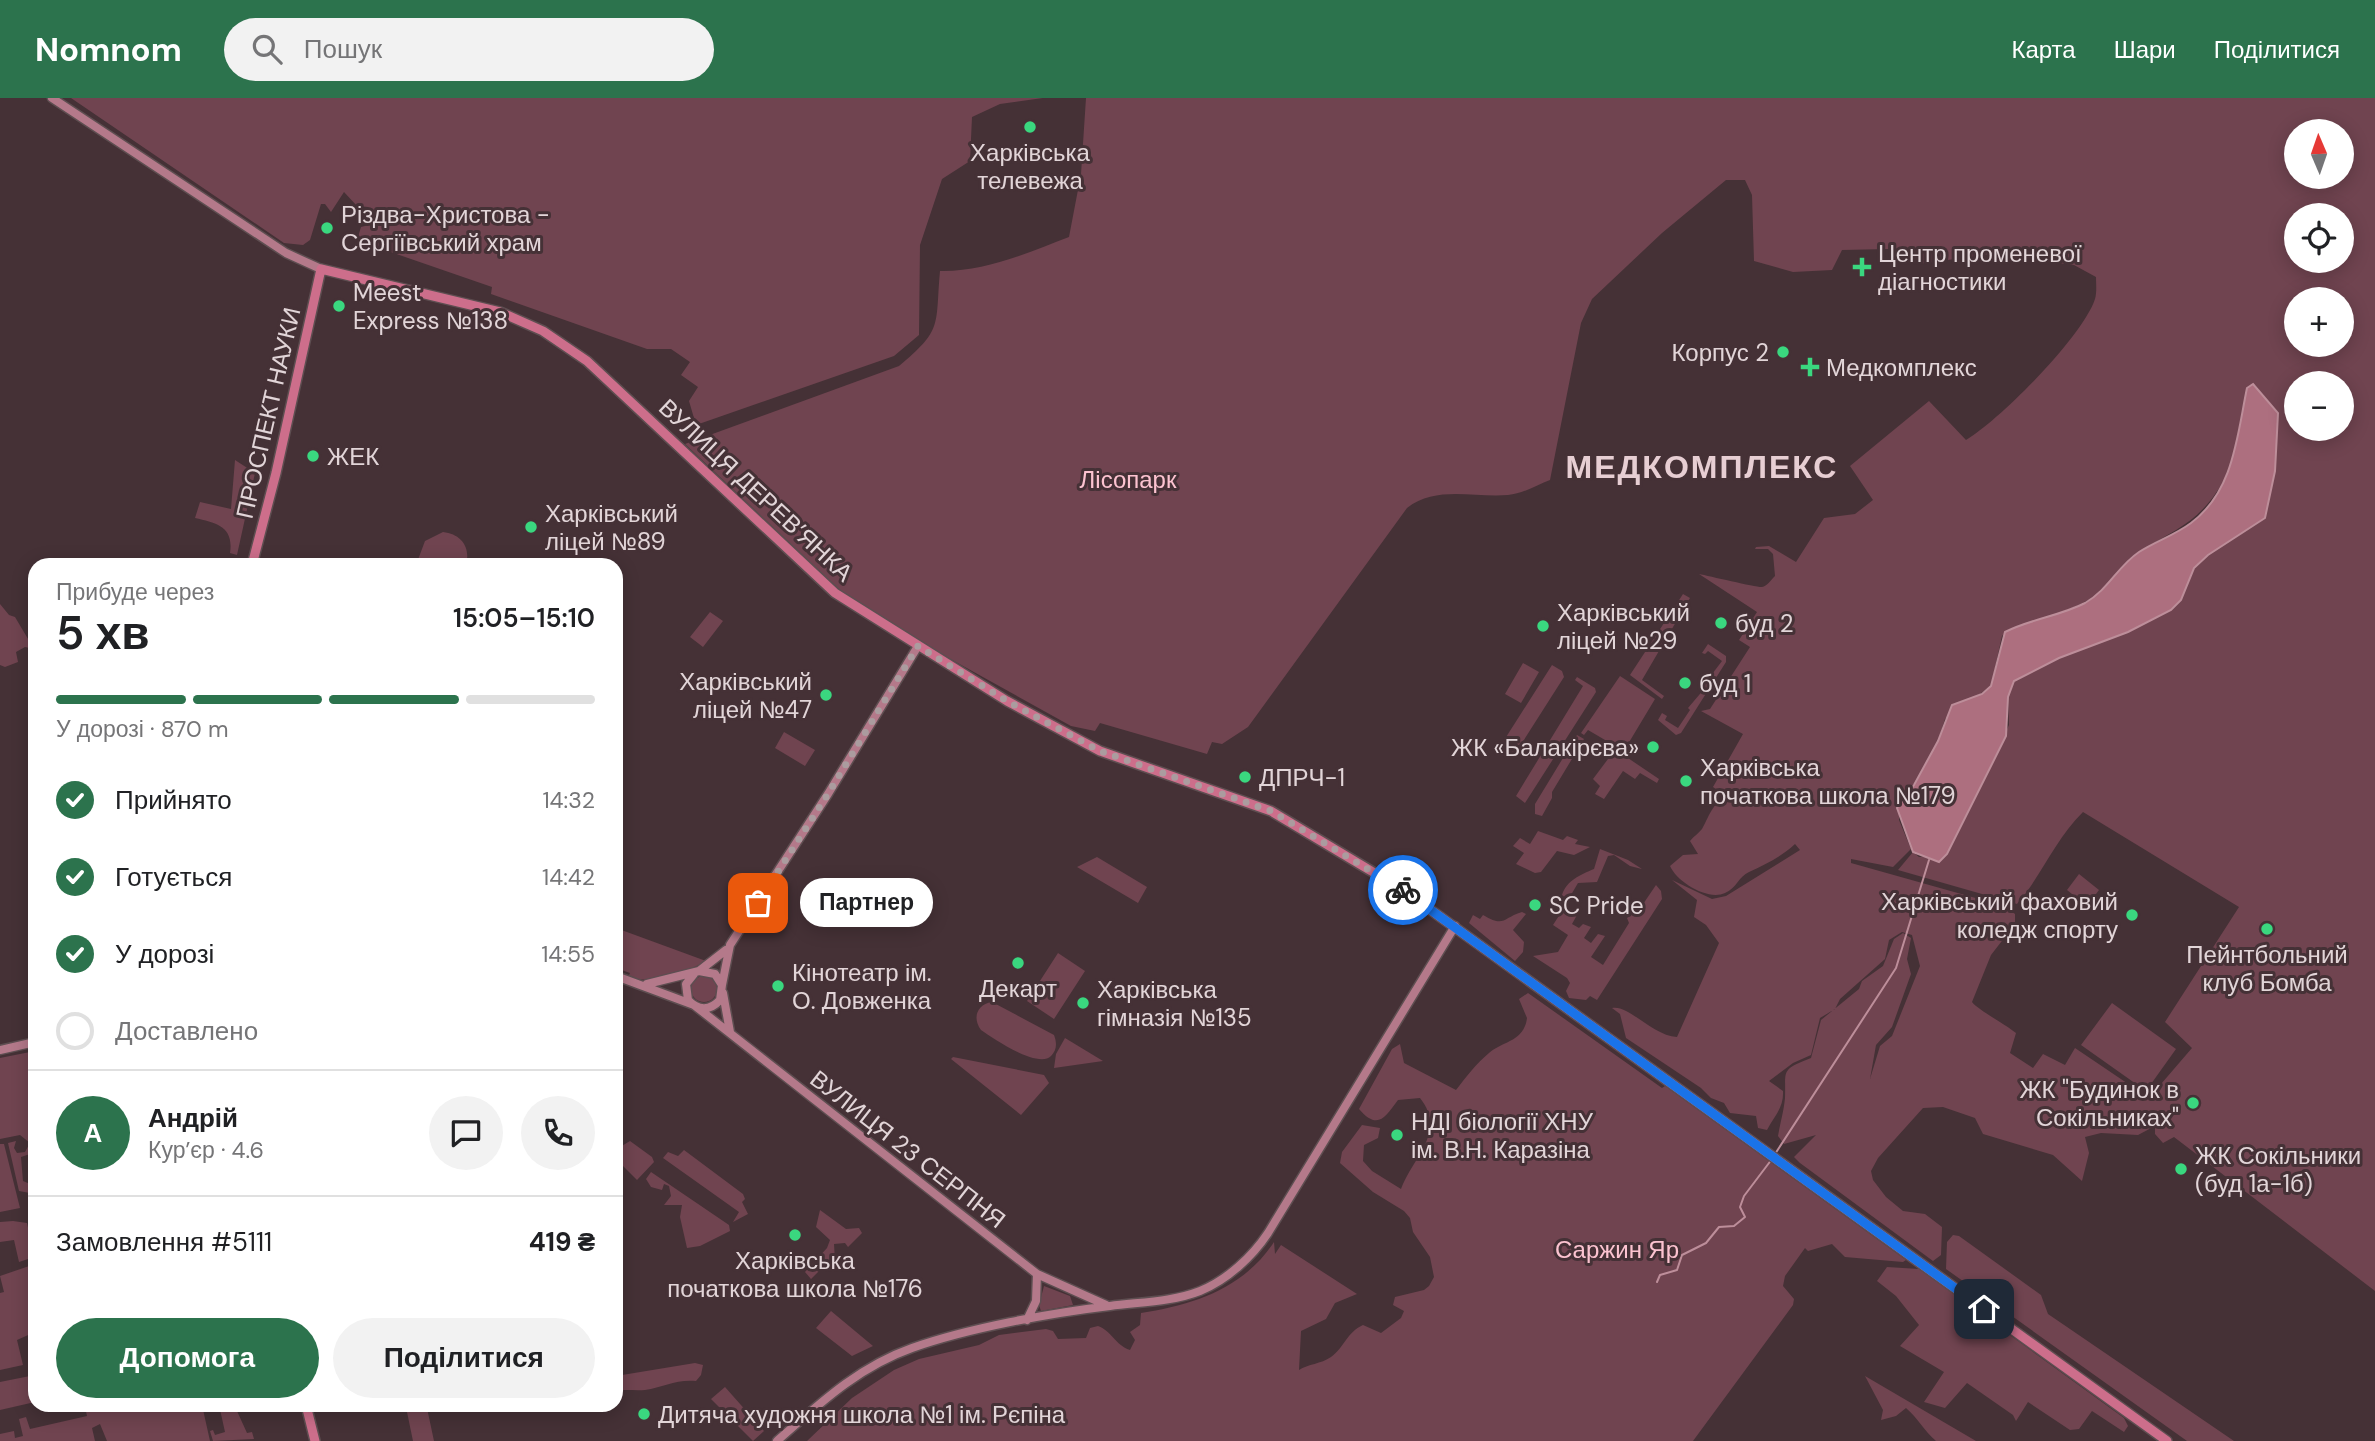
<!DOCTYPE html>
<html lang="uk">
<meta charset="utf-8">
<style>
body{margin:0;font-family:"DM Sans",sans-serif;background:#f2f2f2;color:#202124;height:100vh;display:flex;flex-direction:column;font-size:26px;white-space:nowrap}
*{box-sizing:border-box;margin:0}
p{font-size:23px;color:#757577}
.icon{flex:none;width:38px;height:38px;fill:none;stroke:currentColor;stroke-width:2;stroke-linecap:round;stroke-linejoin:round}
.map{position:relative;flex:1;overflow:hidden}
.panel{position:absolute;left:28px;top:460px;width:595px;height:854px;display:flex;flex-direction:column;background:#fff;border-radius:21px;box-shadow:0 4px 18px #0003}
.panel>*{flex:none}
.needle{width:46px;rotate:358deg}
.tools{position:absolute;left:2284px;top:21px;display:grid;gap:14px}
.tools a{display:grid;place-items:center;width:70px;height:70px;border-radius:50%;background:#fff;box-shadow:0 4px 18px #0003;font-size:35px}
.pin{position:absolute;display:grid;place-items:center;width:60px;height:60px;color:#fff;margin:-30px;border-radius:14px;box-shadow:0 4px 10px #0006}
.courier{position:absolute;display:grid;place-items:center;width:70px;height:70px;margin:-35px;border:5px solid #1a73e8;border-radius:50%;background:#fff;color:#222;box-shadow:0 2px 9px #0007}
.bubble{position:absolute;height:49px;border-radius:24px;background:#fff;box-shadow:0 4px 18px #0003;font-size:23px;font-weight:600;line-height:49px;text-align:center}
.headline em{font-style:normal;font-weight:600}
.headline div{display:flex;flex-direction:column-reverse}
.headline{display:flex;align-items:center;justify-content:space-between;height:119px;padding:0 28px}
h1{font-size:46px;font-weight:600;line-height:52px}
.bar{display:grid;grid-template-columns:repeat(4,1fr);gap:10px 7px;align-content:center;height:84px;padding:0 28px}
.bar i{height:9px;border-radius:5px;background:#e0e0e0}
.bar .active{background:#2c734d}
.bar p{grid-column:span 4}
.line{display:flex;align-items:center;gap:18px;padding:0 28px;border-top:2px solid #e0e0e0}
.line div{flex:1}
.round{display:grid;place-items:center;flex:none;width:74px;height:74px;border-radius:37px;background:#f2f2f2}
ol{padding:0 28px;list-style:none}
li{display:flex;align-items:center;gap:21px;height:77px}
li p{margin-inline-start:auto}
li .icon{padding:7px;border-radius:50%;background:#2c734d;color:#fff;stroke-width:4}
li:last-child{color:#757577}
li i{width:38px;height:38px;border:4px solid #e0e0e0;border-radius:50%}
.primary-button{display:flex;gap:14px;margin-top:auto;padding:14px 28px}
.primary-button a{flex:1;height:80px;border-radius:42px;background:#2c734d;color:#fff;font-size:28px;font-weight:600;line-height:80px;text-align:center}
.primary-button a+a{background:#f2f2f2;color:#202124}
header{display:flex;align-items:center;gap:42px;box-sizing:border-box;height:98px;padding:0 35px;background:#2c734d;color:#fff}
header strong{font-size:33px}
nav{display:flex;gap:38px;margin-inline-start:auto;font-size:24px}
.search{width:490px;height:63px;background:#f2f2f2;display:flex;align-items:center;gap:18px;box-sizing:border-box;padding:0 24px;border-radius:38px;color:#757577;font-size:26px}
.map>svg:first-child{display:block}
.green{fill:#704450;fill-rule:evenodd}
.water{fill:#ad6f7f;stroke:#bd8e9a;stroke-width:2}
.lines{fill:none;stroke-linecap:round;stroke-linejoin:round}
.stream{stroke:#bd8e9a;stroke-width:2}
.secondary-casing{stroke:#5e4e51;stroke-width:11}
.primary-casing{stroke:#5e4e51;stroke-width:12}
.secondary{stroke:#b4798a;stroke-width:8}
.primary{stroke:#cd6e8b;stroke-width:9}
.done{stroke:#ab9c9f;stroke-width:7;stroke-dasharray:0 12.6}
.route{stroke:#1a73e8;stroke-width:9}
.poi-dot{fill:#3ad77f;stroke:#453136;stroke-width:2.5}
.labels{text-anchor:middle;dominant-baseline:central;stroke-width:6;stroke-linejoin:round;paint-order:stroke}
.poi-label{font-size:24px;fill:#e2d5d8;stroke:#453136;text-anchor:start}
.street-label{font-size:24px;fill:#e2d5d8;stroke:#453136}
.park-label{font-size:24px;fill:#fcc3d0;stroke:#453136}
.district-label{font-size:32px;font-weight:bold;letter-spacing:2px;fill:#e7ced3;stroke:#453136}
</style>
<header>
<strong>Nomnom</strong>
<div class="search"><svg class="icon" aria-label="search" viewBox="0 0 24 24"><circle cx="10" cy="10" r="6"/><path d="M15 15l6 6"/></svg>Пошук</div>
<nav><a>Карта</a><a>Шари</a><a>Поділитися</a></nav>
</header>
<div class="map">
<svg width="2375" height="1343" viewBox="0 0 2375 1343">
<rect width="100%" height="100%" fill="#453136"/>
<path class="green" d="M71,0h972l-43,6 -28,13 -2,44 -28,18 -22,66 -1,90 -25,21 -198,69 -7,-24 9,-14 -17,-12 9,-13 -19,-13h-24l-156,-55 1,-7 -110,-38h-18l-6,-12 3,-10 8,-2 2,-13 -3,-5 -11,-1 -13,-14 -13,20 -6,-8h-4l-11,36 -7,5 -19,-2z
M1086,0h1289v1193l-201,-154 -11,6 -8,-9v-8l-17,9 -37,-2 -16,4 4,16 -7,28 -29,-26 -70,-21 -8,-16 -32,-11 -20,1 -45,50 -7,13 2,9 13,17 17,14 22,3 17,13 -1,28 -8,6 -133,-98 -6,-6 22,-22 -32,9 -6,-8c2,-12 6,-26 7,-38 1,-28 -5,-28 26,-40l10,-38 38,-31 3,-8 21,-15 11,-27 9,-6 8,5 -4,21 4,15 -19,53 -16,18 -6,34 10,-33 12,-10 28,-70 -8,-31 -10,-3 -13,8 -4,19 -45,40 -5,10 -15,9 -9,37 -18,8 -24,18 14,10c1,17 -9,25 -16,39l-9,-2 -2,-12 -26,-3 -6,-10 -13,-5 -10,-10 -75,-50 -6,-24 -8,-6c16,-4 41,28 65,29l42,-94 -13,-18 -12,-8 3,-17 -25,-20 40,19 14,-3 74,-46 -5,-6c-14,13 -29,20 -46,28 -10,4 -13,17 -24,21 -17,8 -48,-11 -55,-27l13,-11 15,-1 -8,-13c4,-5 9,-8 12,-12 7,-12 9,-24 23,-31l11,5 -23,-16 30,-53 -42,-23 9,-2 40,-62 -11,-7 18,-28 -58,-38c10,2 60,14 63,13 5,-1 9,-7 13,-11l-2,-22 -5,-5h-13l1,-2 13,-1 27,16 28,-44 31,-4 18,-14 -23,-34 79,-65 37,39c34,-20 117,-104 129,-141 2,-7 1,-16 1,-22l-22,-12 -82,-11 -74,10 -30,-15 -46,1 -10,20 -39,2 -39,-11 -2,-66 -7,-15h-19l-64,53 -70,66 -11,24 -31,157c-13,5 -28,14 -42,15 -34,3 -72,-10 -101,13l-159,219 -26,17 -10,-2 -5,12 -107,-31 -5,8 -24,-5 -162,-90 -64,-41 -160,-151 214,-78c45,-37 36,-41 41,-95 45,1 87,-18 129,-34l12,-63zM2296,33h46v46h-46zM2296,117h46v46h-46zM2296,201h46v46h-46zM2296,285h46v46h-46zM2255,287l23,28 -13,105 -57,37 -14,13 -13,32 -10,10 -43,22 -69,26 -45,23 -6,16 1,28 -62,129 -28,3 -6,-5 -15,18 119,34c25,-29 39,-66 66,-92l156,95 -74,115 27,26 -43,50 -74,-50 -10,17 -22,-11 -10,14 -23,-15 6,-20c-11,-9 -38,-23 -44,-31l19,-47 24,-31v-10l-11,-8 -153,-43v-4l42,8 18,-18 -12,-29 1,-18 18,-23 20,-38 7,-22 46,-33 11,-50 8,-7c31,-11 68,-19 94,-39 14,-11 20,-29 36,-39 38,-23 61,-30 84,-71 17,-29 11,-69 31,-95z
M235,362l20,13 -18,82 -7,-2c4,-26 -13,-30 -35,-35l5,-16 31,7z
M443,434c18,2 28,15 23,33h-50l9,-24z
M1683,496l7,4 -48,82 22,16 -2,3 -32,-24z
M0,506l9,11 6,2 19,32 -9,-2 -9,5 2,10 -13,5 -5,-2z
M710,514l13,9 -20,26 -13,-10z
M1708,546l18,12v6l-45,71 -5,2 -18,-15 4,-7 5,3 -2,4 13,8 12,-18 -2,-2 17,-20 -2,-2 19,-25 -14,-10 -3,3 -3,-1z
M1523,565l16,9 -18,31 -16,-9z
M1552,567l10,6 2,6 -49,77 -14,-9z
M1620,578l35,23 -33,55 37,25 -2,4 -17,-10 -5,6 -12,-8 -19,28 -9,-5 5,-8 -7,-7 24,-32 -29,-17 -4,5 -3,-2z
M1577,579l18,11 1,4 -71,111 -9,-7 67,-110 -8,-6z
M784,634l31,18 -10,16 -30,-18z
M1577,637l7,4 -32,53v6l-10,18 -7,-2v-10z
M1538,733l25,9 4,-4 11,4 -3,4 15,3 -16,8 -17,-4 -16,21 -6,1 -19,-9 8,-11 -11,-7 7,-8 10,6z
M1600,751l28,11 14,9 -12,-3 -16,-11 -6,1 -11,26 -19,1 -10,17 -6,-5c5,-15 18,-20 32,-26z
M1097,759l50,30 -9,16 -61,-36z
M2079,776l20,16 -12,16 -20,-16z
M1656,787l5,6 1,8 -65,101 -7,-4 -4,4 -17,-2 -3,-7 4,-8 -3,-5 -34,-22 25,-4 10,-17 -15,-10 9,-14 15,4 -5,9 7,4 4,-4 8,3 -7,11 7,5 7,-9 7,2 -14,21 12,8 26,-42 -2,-5 12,-8z
M1522,814l4,2 -13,16 11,12 -1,10 -8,9 -46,-38 4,-8 7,4 3,-4c22,13 19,3 39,-3z
M616,830l90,33c-23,13 -52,24 -78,16l2,-4 -14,-5z
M1058,855l27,18 -31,48 -27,-18z
M691 891a13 13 0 1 1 26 0a13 13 0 1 1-26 0Z
M1528,895l134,95 3,-2 241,174 -3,2 -58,-5 -13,-13 -24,7 -3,-3 -20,28 -2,10 11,13 -1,6 -100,136h-886l45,-43 42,-28 25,-11 60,-14 20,-10 47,-6 7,2 5,8 28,-1 4,-10 8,-2c14,5 17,19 32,24l5,-10 -5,-8 10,-7 1,-12c52,-8 102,-24 133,-71l1,12 6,-9 76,49 -22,9 -9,16 -25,12 -2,39c9,-6 22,-6 32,-13 13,-9 16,-25 32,-32l18,8 20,-15 3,-7 -11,-6 2,-8 29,-7 5,-4 5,-9 -4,-20 -17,-25 -3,-14 -6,-7 -31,-19 -33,-29 2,-11 20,-27 18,3 -2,10 -14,7 -1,16 9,10 29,18c12,-32 46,-57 19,-91l-22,2c-13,17 -20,31 -39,9l33,-60 8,-5 4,19 52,27c10,-13 20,-26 33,-37 14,-12 35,-11 38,-35l-8,-19z
M992,904l62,33c3,8 3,15 -3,21 -13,13 -57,-17 -70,-26 -9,-12 -4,-26 11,-28z
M2112,905l64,46 -30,42 -65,-46z
M1065,940l38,23 -49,7 2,-14z
M35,953v112h-4l-1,-9 -9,3 2,24 12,5v8l-16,-3 -11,-48 8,-2 -2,7 3,5 8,-1 5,-9 -10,-8 -20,4v-81z
M953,959l91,18 5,8 -28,32 -70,-56z
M630,1043l22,16 2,5 -17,18 -21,-21 4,-12z
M0,1046h4l16,64 -20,4z
M684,1052l59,44 2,5 -3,3 6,12 -15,8 6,-10 -76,-54 5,-6 10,4z
M651,1074l78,53 1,6 -30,15 -13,2 -7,-31 2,-12h-18l7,-9 -2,-10 -5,-2 -2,6 -11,-3 -5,-8z
M820,1112l26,19 13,-1 3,5 -14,14 -3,-4 -11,1 1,17 -5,10 -7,-4 -12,12 -6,-7 22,-24 3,-8 -14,-13z
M13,1123l14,2 7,34 -15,5 -5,-22 -14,2v-20z
M1953,1137l6,1 82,59 7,19 186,127h-47l-241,-172 1,-27z
M35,1166v68l-18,8 6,25 -23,5v-77l4,-1 -4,-16z
M1887,1169l32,2 205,149 4,8 -4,6 -32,-21 -13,18 -9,1 -42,-28 -12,19 -3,-6 -46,-32 -22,25 -21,-6 20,-30 -44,-26 19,-21 -23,-29 -19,-15z
M1044,1188l26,10 3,9 -32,6 -2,-6z
M831,1213l42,35 -21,10 -36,-28z
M695,1265l8,2 -2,10 -5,6c-19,-2 -33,6 -51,9 -10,1 -19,-1 -29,1v-15z
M35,1277v27l-35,8v-28z
M1865,1278l111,65h-40c-12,-10 -18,-23 -30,-33l-10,8 -15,4 2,-10z
M725,1289l39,44 -11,10 -42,-42z
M79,1307h25l2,6 25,-6h71l8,36h-103l-7,-17 -8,4 3,13h-95v-7l14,-3 1,7 8,-2 -4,-17 7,-2 4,12 57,-13 -2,-9 -6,1z
M219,1307h37l2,6 -7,1 -1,-4 -13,3 10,22 5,-1 2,7 -41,2 -3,-10 3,-1 2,5 10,-3z
M427,1310l7,33h-21l-6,-29z"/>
<path class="water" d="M2253,286l25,29 -3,58 -10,47 -57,37 -14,13 -13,32 -10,10 -43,22 -69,26 -45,23 -6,16 -2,39 -59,118 -8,8 -26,-10 -16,-44 17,-23 24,-44 14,-36 30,-11 9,-8 14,-54c25,-13 55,-16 80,-29 23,-13 33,-37 54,-51 17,-11 36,-17 52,-29 43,-32 46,-87 56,-135z"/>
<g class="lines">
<path class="stream" d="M1775,1056l121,-186 33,-108
M1657,1184l3,-7 17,-5 5,-15 24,-12 13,-16 15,-1 11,-9 -5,-10 4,-11 28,-37"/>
<g class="secondary-casing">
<path id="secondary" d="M52,0l234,155 35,16
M694,876l-8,10 2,16c10,11 22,11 32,0l2,-15 -7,-11 -16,-3
M616,878l78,29 343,269 69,31
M647,886l52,-13 27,-21
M722,887l8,-40 98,-151 90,-148
M723,895l7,39
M0,952l35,-8
M1027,1222l9,-19 1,-27
M777,1343c42,-37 81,-74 135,-93 56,-20 139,-35 198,-42 30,-4 62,-4 90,-15 27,-11 52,-34 68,-58l187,-307"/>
</g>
<g class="primary-casing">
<path id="primary" d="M252,467l24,-92 45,-204 179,43 43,19 44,30 248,232 172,108 93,50 171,60 132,79 764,551
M306,1307l9,36"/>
</g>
<use href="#secondary" class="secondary"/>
<use href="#primary" class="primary"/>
</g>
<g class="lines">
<path class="done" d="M758,805l68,-106 92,-151 89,55 93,50 171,60 132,79"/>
<path class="route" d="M1403,792l581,419"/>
</g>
<g class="poi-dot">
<circle cx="1030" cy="29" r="7"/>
<circle cx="327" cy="130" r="7"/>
<path d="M1858.5 158.5h7v7h7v7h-7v7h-7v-7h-7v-7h7z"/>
<circle cx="339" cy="208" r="7"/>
<circle cx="1783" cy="254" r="7"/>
<path d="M1806.5 258.5h7v7h7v7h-7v7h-7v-7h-7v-7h7z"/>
<circle cx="313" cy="358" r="7"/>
<circle cx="531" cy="429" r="7"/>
<circle cx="1721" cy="525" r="7"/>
<circle cx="1543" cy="528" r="7"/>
<circle cx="1685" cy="585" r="7"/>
<circle cx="826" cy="597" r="7"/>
<circle cx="1653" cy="649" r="7"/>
<circle cx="1245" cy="679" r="7"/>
<circle cx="1686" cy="683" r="7"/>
<circle cx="1535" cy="807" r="7"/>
<circle cx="2132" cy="817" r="7"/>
<circle cx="2267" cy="831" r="7"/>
<circle cx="1018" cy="865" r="7"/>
<circle cx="778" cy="888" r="7"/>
<circle cx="1083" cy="905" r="7"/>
<circle cx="2193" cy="1005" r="7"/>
<circle cx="1397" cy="1037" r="7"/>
<circle cx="2181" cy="1071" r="7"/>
<circle cx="795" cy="1137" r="7"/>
<circle cx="644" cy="1316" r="7"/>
</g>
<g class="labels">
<g class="poi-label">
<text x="1030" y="54" text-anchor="middle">Харківська<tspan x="1030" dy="28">телевежа</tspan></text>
<text x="341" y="116">Різдва-Христова -<tspan x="341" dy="28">Сергіївський храм</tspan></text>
<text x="1878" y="155">Центр променевої<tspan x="1878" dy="28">діагностики</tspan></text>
<text x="353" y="194">Meest<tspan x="353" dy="28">Express №138</tspan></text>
<text x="1769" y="254" text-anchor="end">Корпус 2</text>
<text x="1826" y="269">Медкомплекс</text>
<text x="327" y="358">ЖЕК</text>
<text x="545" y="415">Харківський<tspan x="545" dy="28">ліцей №89</tspan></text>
<text x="1557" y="514">Харківський<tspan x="1557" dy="28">ліцей №29</tspan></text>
<text x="1735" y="525">буд 2</text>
<text x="812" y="583" text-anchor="end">Харківський<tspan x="812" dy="28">ліцей №47</tspan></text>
<text x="1699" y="585">буд 1</text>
<text x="1639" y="649" text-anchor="end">ЖК «Балакірєва»</text>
<text x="1700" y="669">Харківська<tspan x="1700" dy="28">початкова школа №179</tspan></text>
<text x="1259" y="679">ДПРЧ-1</text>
<text x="2118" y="803" text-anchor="end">Харківський фаховий<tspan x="2118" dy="28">коледж спорту</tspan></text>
<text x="1549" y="807">SC Pride</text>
<text x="2267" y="856" text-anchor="middle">Пейнтбольний<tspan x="2267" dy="28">клуб Бомба</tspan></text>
<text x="792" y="874">Кінотеатр ім.<tspan x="792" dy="28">О. Довженка</tspan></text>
<text x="1018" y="890" text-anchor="middle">Декарт</text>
<text x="1097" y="891">Харківська<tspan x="1097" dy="28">гімназія №135</tspan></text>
<text x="2179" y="991" text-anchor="end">ЖК "Будинок в<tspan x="2179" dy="28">Сокільниках"</tspan></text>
<text x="1411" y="1023">НДІ біології ХНУ<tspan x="1411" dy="28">ім. В.Н. Каразіна</tspan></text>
<text x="2195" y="1057">ЖК Сокільники<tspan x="2195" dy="28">(буд 1а-1б)</tspan></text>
<text x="795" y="1162" text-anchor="middle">Харківська<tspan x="795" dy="28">початкова школа №176</tspan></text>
<text x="658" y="1316">Дитяча художня школа №1 ім. Рєпіна</text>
</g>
<g class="street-label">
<text transform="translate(268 315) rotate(-77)">ПРОСПЕКТ НАУКИ</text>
<text transform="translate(756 392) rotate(43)">ВУЛИЦЯ ДЕРЕВ’ЯНКА</text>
<text transform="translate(908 1051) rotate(38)">ВУЛИЦЯ 23 СЕРПНЯ</text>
</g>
<g class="park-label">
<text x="1128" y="381">Лісопарк</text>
<text x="1617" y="1151">Саржин Яр</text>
</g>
<g class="district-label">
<text x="1702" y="369">МЕДКОМПЛЕКС</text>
</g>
</g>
</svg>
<div class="tools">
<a><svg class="needle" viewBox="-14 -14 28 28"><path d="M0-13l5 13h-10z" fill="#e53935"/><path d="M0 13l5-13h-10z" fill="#757577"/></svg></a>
<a><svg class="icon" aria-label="locate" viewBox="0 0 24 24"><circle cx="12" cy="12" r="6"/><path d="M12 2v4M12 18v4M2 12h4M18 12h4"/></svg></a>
<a>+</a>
<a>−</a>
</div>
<div class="pin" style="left:758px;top:805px;background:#ea580c"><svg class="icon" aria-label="bag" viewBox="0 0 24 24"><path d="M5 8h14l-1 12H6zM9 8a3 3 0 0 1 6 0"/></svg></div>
<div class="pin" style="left:1984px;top:1211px;background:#1f2937"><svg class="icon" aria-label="home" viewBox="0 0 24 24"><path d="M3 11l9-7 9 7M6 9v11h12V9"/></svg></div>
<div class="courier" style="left:1403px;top:792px"><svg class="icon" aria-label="bike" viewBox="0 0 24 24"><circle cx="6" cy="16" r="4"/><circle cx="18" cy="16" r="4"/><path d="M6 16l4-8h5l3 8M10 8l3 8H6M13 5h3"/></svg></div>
<div class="bubble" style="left:800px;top:780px;width:133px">Партнер</div>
<section class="panel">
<div class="headline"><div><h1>5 хв</h1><p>Прибуде через</p></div><em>15:05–15:10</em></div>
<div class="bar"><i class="active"></i><i class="active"></i><i class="active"></i><i></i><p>У дорозі · 870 m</p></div>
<ol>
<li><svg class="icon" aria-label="check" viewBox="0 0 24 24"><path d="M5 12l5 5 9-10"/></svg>Прийнято<p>14:32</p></li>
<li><svg class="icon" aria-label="check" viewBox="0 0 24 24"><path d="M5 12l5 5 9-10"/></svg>Готується<p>14:42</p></li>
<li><svg class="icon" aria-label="check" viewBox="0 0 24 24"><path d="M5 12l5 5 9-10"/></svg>У дорозі<p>14:55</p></li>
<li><i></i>Доставлено</li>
</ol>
<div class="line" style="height:126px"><b class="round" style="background:#2c734d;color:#fff">А</b><div><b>Андрій</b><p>Кур’єр · 4.6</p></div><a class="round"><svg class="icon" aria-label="chat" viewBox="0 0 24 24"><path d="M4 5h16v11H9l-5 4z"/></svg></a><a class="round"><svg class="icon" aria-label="phone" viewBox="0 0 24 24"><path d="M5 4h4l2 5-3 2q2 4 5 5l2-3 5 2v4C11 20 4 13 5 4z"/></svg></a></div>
<div class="line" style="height:91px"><div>Замовлення #5111</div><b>419 ₴</b></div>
<div class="primary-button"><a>Допомога</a><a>Поділитися</a></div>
</section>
</div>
